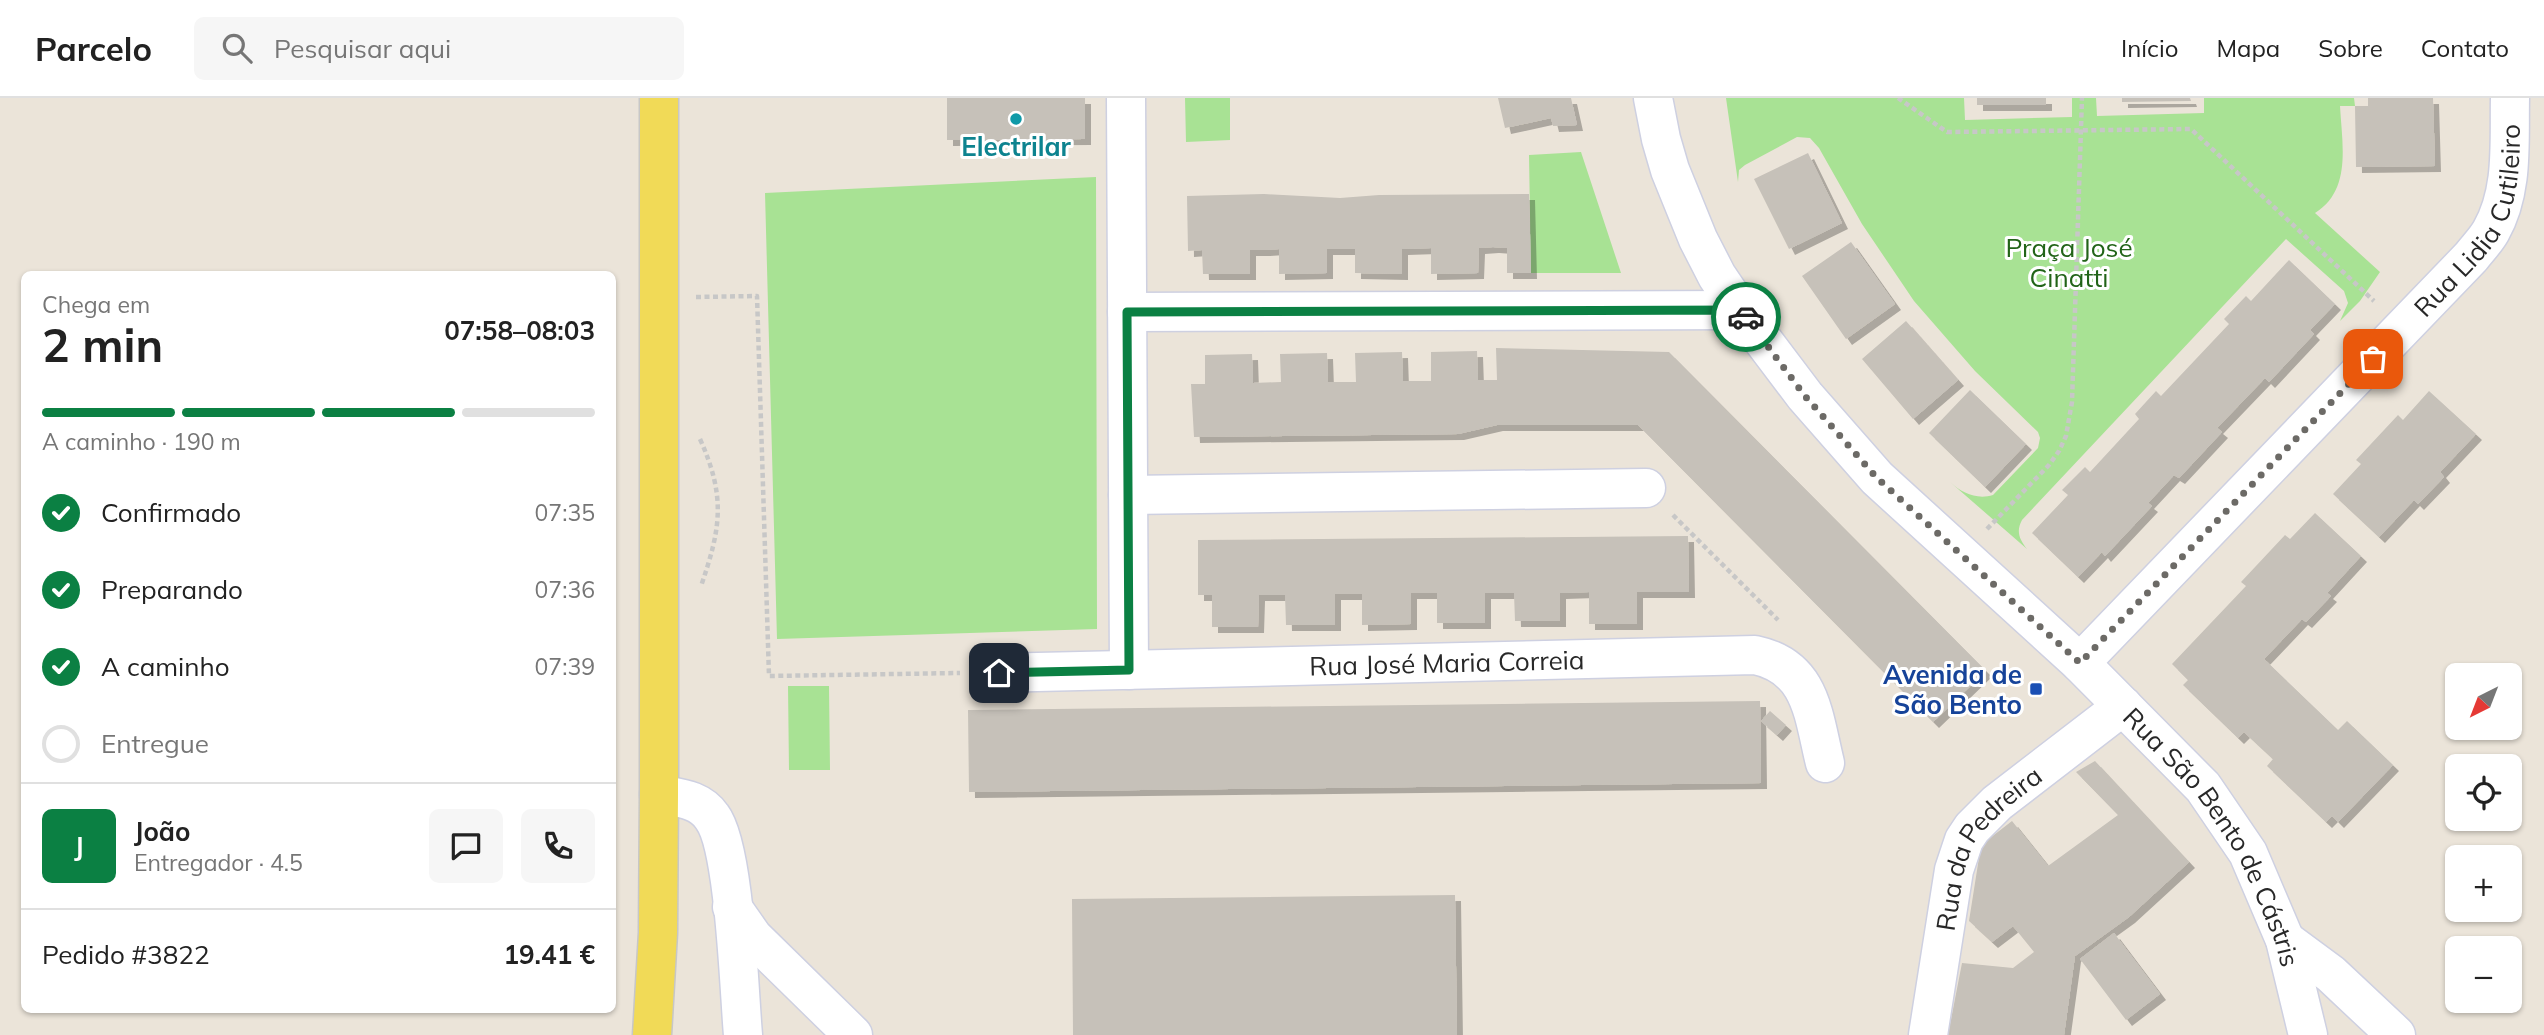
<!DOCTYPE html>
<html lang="pt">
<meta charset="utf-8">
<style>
body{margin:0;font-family:Mulish,sans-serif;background:#f6f6f6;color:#222;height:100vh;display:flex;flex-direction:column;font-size:26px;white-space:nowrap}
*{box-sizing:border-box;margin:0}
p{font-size:23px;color:#767676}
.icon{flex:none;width:38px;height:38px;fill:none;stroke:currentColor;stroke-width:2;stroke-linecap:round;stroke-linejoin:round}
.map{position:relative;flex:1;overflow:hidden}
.side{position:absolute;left:21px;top:173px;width:595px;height:742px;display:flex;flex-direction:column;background:#fff;border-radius:10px;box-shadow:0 2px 5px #0004}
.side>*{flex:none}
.needle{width:46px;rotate:222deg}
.buttons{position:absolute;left:2445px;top:565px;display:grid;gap:14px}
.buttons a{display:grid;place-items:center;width:77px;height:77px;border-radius:10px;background:#fff;box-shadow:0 2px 5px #0004;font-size:35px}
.pin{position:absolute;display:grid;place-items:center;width:60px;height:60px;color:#fff;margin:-30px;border-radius:14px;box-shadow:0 4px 10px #0006}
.courier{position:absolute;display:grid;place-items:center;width:70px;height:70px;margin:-35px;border:5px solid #0b8043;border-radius:50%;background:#fff;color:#222;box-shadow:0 2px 9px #0007}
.headline em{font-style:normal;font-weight:700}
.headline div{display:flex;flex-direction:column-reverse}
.headline{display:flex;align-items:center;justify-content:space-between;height:119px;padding:0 21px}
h1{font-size:46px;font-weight:700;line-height:52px}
.bar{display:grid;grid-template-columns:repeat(4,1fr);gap:10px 7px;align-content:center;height:84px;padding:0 21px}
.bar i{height:9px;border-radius:5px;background:#e0e0e0}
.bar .active{background:#0b8043}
.bar p{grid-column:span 4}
.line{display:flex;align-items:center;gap:18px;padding:0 21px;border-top:2px solid #e0e0e0}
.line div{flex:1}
.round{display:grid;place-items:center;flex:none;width:74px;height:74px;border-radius:10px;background:#f6f6f6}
ol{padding:0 21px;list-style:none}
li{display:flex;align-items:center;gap:21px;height:77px}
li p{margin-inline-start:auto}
li .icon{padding:7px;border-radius:50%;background:#0b8043;color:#fff;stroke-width:4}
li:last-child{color:#767676}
li i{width:38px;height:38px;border:4px solid #e0e0e0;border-radius:50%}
header{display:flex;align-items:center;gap:42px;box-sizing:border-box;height:98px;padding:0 35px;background:#fff;border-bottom:2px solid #e0e0e0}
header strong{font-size:33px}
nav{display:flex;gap:38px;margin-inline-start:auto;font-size:24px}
.search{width:490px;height:63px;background:#f6f6f6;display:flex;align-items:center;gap:18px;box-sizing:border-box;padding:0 24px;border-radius:10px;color:#767676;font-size:26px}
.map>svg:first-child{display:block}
.green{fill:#a8e294}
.building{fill:#c6c1b9;filter:url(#shadow)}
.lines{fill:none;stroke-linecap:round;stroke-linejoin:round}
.minor-casing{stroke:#ced0e1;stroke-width:41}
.major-casing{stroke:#c7c7c7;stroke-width:41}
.path{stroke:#c7c7c7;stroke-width:4.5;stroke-dasharray:5 3.5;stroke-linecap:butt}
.minor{stroke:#fff;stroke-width:38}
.major{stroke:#f1da57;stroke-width:38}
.done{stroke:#6c6a66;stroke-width:7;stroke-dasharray:0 12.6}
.route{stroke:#0b8043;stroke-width:9}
.culture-dot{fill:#0f9aa8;stroke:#fff;stroke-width:2.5}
.transit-dot{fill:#1a4fb4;stroke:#fff;stroke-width:2.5}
.labels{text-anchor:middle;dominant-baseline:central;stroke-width:6;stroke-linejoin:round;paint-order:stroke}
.culture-label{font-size:26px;font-weight:bold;fill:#0d838f;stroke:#fff}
.street-label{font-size:26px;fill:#282828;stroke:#fff}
.park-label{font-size:26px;fill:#226418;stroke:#fff}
.transit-label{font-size:26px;font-weight:bold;fill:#164399;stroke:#fff;text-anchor:end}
</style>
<header>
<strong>Parcelo</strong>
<div class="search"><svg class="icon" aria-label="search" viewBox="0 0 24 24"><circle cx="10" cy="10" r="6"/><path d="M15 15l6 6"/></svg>Pesquisar aqui</div>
<nav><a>Início</a><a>Mapa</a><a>Sobre</a><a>Contato</a></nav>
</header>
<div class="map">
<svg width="2544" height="937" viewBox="0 0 2544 937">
<defs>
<filter id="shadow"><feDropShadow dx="6" dy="6" stdDeviation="0" flood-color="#0004"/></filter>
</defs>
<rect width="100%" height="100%" fill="#ebe4d9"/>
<path class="green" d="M1185,0h45v42l-44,2z
M1726,0h238l1,22 107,-3v-19h24l1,18 107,-3v-15h150l1,8h-15c2,38 12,84 -25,107l65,59 -20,29 -20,20 8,-18 -4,-12 -58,-52 -264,281c-6,11 -3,19 5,29l-77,-67c12,11 27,18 43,13l45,-47 2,-10 -2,-6 -63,-61 -61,-70 -52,-77 -43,-76 -9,-10 -13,-1 -52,28 -6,5 -1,12z
M1581,54l40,121h-90l-2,-118z
M1096,79l1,452 -320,10 -12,-446z
M788,588h41l1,84h-41z"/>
<path class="building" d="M947,0h138v41l-138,1z
M1498,0h73l6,27 -24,1 -2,-8 -46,10z
M1977,0h69v7h-69z
M2122,0h68l1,3 -69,1z
M2368,0h65l2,68 -79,1 -1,-61h13z
M1808,55l34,70 -53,26 -35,-70z
M1264,96l76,4 39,-3 150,-1 2,79h-24v-25l-14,-1 -14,1 -1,25 -47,1v-26l-29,1v25l-47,-1v-24h-28v24l-48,1v-25l-15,1h-14v24h-47l-1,-24 -14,1 -1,-55z
M1851,144l44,62 -49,35 -44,-63z
M2289,162l46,44 -25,26 4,4 -45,48 -4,-4 -48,50 5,4 -43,46 -5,-3 -26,28 4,3 -47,50 -3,-4 -24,25 -46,-44 36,-38 -6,-5 23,-23 5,5 49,-53 -4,-5 21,-23 5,5 68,-72 -5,-5 22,-23 5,5z
M1906,223l52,59 -45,39 -51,-60z
M1496,250l173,4 317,319 -53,51 -295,-297h-141l-39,9 -264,3 -3,-53h14v-29l47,-1 1,29 28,-1 -1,-28 47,-1 1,29h28l-1,-29 47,-1 1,29h28v-29l46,-1 1,29h19z
M1970,292l56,54 -41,43 -56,-54z
M2429,293l47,43 -36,38 4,5 -26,27 -4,-4 -35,37 -46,-43 28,-30 -5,-4 42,-45 5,5z
M2315,415l46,43 -34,37 4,3 -25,26 -4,-3 -38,40 74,71 9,-9 46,44 -55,57 -6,-6 -6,6 -59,-56 6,-7 -29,-27 -6,6 -55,-53 5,-5 -16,-16 74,-78 -5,-4 44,-47 5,4z
M1688,438l1,56h-52v32h-48v-32l-29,1v28h-45l-1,-28h-29v30h-48v-30h-26v31l-49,1v-31h-27v31h-49l-1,-30h-26l-1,32h-46v-32h-14v-55z
M1760,603l1,82 -792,9 -1,-82z
M1770,613l16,14 -9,10 -16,-14z
M2095,663l94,101 -60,55 -54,39 -11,79h-116l14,-72 51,5 21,-16 -21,-26 -21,16 -23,-21 12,-76 31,-24 36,45 70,-51 -42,-43z
M1455,797l2,140h-384l-1,-136z
M2114,835l46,61 -34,26 -46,-61z"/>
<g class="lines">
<g class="minor-casing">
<g id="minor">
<path d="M1126,0l3,572"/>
<path id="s1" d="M1653,0l8,41 9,31 28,69 19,37 23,34 65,86 72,82 203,185 123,124 45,66 37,87 23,95"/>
<path d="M1127,214l613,-2"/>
<path d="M1128,397l518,-7"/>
<path id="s2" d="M2080,565l391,-406c7,-9 15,-17 20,-26 23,-40 18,-89 19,-133"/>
<path id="s3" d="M999,575l756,-18c57,12 58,60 70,108"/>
<path d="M659,696c20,4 41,5 53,23 23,30 27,174 31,218"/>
<path d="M732,809l21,30 100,98"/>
<path d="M2285,842l46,34 65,61"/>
<path id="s4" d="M1928,937l26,-165 10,-30 8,-12 25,-25 126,-97"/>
</g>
</g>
<g class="major-casing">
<path id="major" d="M652,937l6,-102 1,-139v-696"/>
</g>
<path class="path" d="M1898,0l49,34 244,-3 183,172
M696,199l61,-1 12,380 191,-3
M700,341c26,58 21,89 1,147
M1673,417l105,105
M1987,431l62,-64 10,-14 7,-15 6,-34 10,-304"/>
<use href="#minor" class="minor"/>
<use href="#major" class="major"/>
</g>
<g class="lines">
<path class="done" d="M1746,219l59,79 72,82 203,185 293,-304"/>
<path class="route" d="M999,575l130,-3 -2,-358 613,-2 6,7"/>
</g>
<circle class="culture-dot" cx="1016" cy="21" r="7"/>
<rect class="transit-dot" x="2029" y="584" width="14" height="14" rx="3.5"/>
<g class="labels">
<g class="culture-label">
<text x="1016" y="48">Electrilar</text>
</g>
<g class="street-label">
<text stroke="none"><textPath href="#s2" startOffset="597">Rua Lidia Cutileiro</textPath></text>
<text stroke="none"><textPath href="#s3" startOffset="448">Rua José Maria Correia</textPath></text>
<text stroke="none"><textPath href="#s1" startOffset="945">Rua São Bento de Cástris</textPath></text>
<text stroke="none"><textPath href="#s4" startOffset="203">Rua da Pedreira</textPath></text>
</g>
<g class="park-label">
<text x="2069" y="149">Praça José<tspan x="2069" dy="30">Cinatti</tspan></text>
</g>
<g class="transit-label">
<text x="2022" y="576">Avenida de<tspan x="2022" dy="30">São Bento</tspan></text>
</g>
</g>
</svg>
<div class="buttons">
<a><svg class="needle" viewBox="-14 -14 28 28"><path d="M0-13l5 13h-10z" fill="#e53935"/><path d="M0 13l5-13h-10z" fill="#767676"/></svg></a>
<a><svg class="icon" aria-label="locate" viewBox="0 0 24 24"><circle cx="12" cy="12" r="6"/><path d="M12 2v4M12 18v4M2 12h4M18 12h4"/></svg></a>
<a>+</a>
<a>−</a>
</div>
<div class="pin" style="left:2373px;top:261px;background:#ea580c"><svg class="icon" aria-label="bag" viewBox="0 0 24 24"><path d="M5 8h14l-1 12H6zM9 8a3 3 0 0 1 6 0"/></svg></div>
<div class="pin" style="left:999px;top:575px;background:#1f2937"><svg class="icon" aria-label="home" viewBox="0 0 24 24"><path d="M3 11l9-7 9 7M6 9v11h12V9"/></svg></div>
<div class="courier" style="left:1746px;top:219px"><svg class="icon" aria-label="car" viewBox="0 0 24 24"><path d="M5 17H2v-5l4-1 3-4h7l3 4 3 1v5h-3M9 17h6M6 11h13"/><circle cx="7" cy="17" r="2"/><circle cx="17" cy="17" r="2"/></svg></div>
<section class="side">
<div class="headline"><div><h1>2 min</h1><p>Chega em</p></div><em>07:58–08:03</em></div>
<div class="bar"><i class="active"></i><i class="active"></i><i class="active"></i><i></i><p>A caminho · 190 m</p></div>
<ol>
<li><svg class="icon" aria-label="check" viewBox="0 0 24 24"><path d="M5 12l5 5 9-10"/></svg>Confirmado<p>07:35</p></li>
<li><svg class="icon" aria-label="check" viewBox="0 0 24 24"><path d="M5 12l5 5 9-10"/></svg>Preparando<p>07:36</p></li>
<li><svg class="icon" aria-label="check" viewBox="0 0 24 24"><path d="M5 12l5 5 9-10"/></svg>A caminho<p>07:39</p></li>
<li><i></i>Entregue</li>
</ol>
<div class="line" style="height:126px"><b class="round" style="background:#0b8043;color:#fff">J</b><div><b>João</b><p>Entregador · 4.5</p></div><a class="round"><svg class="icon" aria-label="chat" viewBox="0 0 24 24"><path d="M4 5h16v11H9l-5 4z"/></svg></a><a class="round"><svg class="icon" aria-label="phone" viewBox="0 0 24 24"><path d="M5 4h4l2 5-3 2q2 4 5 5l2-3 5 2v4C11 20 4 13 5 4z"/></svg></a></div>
<div class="line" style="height:91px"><div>Pedido #3822</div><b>19.41 €</b></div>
</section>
</div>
